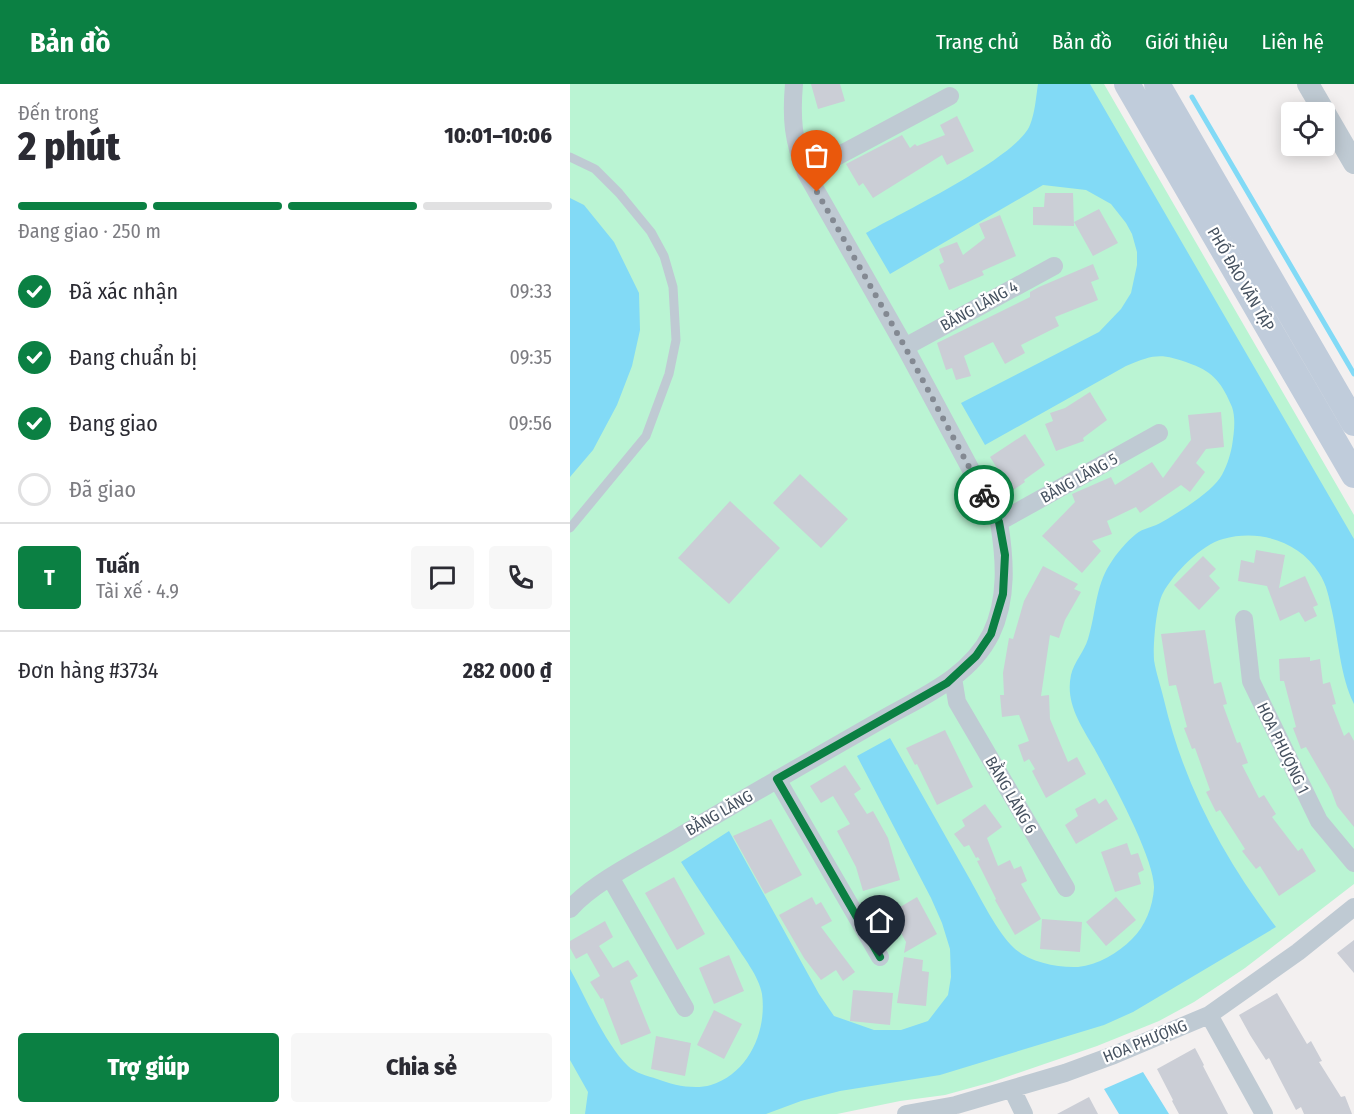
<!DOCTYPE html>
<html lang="vi">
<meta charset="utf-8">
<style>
body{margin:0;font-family:"Fira Sans Condensed",sans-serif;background:#f7f7f7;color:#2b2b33;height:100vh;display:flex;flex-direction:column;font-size:22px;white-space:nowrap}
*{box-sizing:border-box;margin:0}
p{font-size:20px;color:#7c7c81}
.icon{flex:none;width:33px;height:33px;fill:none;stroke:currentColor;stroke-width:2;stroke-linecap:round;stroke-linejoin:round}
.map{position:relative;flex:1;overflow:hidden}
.sheet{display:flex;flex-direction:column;background:#fff;width:570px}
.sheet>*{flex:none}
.fabs{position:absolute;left:711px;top:18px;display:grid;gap:12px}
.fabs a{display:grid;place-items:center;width:54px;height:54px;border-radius:6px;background:#fff;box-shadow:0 3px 15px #0003;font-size:30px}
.pin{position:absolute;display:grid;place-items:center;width:51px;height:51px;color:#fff;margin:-62px -26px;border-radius:50% 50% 50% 0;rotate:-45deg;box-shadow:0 0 6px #0007}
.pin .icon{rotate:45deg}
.courier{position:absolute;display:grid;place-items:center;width:60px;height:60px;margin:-30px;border:4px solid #0b8043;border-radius:50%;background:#fff;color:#222;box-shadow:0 2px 8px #0007}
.overview em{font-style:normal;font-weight:800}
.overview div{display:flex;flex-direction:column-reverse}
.overview{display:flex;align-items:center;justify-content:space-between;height:102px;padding:0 18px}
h1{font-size:39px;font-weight:800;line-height:45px}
.bar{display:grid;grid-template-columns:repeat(4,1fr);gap:9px 6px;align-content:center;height:72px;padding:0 18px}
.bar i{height:8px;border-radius:4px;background:#e1e1e2}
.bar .active{background:#0b8043}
.bar p{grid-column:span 4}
.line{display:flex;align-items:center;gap:15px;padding:0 18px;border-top:2px solid #e1e1e2}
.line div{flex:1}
.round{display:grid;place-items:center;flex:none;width:63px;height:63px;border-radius:6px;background:#f7f7f7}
ol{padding:0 18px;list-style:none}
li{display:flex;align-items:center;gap:18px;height:66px}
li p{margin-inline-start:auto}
li .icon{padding:6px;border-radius:50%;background:#0b8043;color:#fff;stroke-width:4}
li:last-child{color:#7c7c81}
li i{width:33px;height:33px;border:3px solid #e1e1e2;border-radius:50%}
.button{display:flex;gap:12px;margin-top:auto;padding:12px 18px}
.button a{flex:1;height:69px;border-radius:6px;background:#0b8043;color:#fff;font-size:24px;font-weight:800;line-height:69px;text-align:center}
.button a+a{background:#f7f7f7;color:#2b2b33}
header{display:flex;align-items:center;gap:36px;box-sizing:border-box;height:84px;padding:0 30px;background:#0b8043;color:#fff}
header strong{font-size:28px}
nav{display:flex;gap:33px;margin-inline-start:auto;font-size:21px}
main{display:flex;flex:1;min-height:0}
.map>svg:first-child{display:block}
.green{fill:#baf4d3}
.water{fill:#82daf6}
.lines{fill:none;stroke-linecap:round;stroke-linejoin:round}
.stream{stroke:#82daf6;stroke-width:5}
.building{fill:#cbced6}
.service{stroke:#bfcad3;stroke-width:9}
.minor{stroke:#bfcad3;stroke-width:18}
.tertiary{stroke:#bfcad3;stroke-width:22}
.secondary{stroke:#c0ccdb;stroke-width:26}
.done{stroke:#838992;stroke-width:6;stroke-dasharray:0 10.8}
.route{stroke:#0b8043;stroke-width:8}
.labels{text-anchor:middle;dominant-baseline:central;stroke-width:4.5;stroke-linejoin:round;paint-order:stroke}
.street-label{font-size:16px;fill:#465260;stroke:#fff}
</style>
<header>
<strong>Bản đồ</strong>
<nav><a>Trang chủ</a><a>Bản đồ</a><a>Giới thiệu</a><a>Liên hệ</a></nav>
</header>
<main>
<section class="sheet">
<div class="overview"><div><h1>2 phút</h1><p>Đến trong</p></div><em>10:01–10:06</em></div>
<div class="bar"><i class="active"></i><i class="active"></i><i class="active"></i><i></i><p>Đang giao · 250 m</p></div>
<ol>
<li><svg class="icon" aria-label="check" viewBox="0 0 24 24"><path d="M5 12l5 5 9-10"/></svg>Đã xác nhận<p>09:33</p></li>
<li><svg class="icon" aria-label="check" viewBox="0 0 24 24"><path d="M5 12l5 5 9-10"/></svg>Đang chuẩn bị<p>09:35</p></li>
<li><svg class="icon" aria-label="check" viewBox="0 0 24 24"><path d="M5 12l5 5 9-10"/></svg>Đang giao<p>09:56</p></li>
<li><i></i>Đã giao</li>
</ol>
<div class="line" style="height:108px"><b class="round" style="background:#0b8043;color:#fff">T</b><div><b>Tuấn</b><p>Tài xế · 4.9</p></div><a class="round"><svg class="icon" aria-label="chat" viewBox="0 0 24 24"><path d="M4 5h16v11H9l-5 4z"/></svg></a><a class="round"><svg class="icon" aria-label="phone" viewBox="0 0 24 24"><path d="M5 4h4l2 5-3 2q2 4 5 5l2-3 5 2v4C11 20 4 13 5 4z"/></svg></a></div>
<div class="line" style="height:78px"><div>Đơn hàng #3734</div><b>282 000 ₫</b></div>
<div class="button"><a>Trợ giúp</a><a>Chia sẻ</a></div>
</section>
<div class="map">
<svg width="784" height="1030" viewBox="0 0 784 1030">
<rect width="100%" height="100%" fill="#f3f0f0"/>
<path class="green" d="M0,0h534l250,431v369l-109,84 -51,34 -35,19 -62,25 -105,36 -47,13 -45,6 -63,13h-267z"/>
<path class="water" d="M468,0h52l264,455v165c-14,-29 -15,-61 -22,-93 -3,-13 -5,-26 -13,-38 -20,-32 -60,-44 -96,-34 -21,5 -50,35 -60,54 -7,12 -10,53 -9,67 2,13 7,27 10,40 20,85 59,157 112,227l-143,85 -29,13 -164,50 -100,16 -39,10 -35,13h-181l3,-22 -18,-32v-91c16,29 35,75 58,97 7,7 20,10 29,13 16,6 37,11 54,6 38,-12 56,-54 51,-91 -3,-18 -19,-37 -28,-52 -18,-27 -36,-53 -53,-80l48,-31 90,163 15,22 40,14h27l27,-9 20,-26 3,-18 -1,-28 -8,-26 -11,-25 -74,-142 33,-18c26,46 52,92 78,138 12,21 29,56 46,72 15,14 43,20 64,19 20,-2 40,-14 54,-28 13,-12 21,-33 22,-51 1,-29 -44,-111 -60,-140 -13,-23 -29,-45 -23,-73 3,-13 13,-23 17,-36 8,-25 7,-52 22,-75 6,-10 17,-23 26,-30 7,-6 18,-7 26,-12 16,-9 48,-29 58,-44 6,-9 10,-22 12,-32 2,-13 4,-27 0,-39 -9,-22 -18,-35 -41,-43 -30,-11 -36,-10 -65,2l-141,79 -24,-42 138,-71 22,-23 10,-16 6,-28v-13l-5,-18 -6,-11 -15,-19 -25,-14 -43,-5 -153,89 -24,-41c34,-20 151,-75 164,-108 5,-12 6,-28 8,-41z
M0,114l14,7 30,37 25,51 1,37 -8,36 -15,39 -24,45 -23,27z
M573,988l26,42h-50l-15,-25z"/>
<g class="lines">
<path class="stream" d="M622,13l162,277"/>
</g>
<path class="building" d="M241,0h29l5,17 -27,8z
M387,32l17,35 -27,14 -5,-10 -69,43 -10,-15 -4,3 -13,-22 56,-29 8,13 5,-4 2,2 28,-11 -5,-10z
M475,109h28l1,33 -41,-1v-18h11z
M529,125l19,34 -25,13 -19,-34z
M430,131l16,41 -34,15 2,4 -35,15 -10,-25 5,-3 -5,-13 18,-7 6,13 22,-17 -6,-14z
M523,180l6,15 -8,3 7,18 -43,17 4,9 -38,19 4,8 -20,11 -12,-22 -29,14 7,20 -15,4 -4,-12 -6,2 -9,-27 93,-46v-5l9,-5z
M520,308l17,28 -24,18 1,3 -28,10 -11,-27 8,-3 -3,-8 15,-5z
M651,328l3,35 -18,2 -10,14 9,9 -15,20 -9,-7 -41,28 -4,-6 -29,14 5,13 -20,7 9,10 -19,22 -40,-37 33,-34 -3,-8 39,-17 4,8 37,-23 11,16 28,-38 -3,-25z
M455,350l20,31 -21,15 1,2 -13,9 -22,-34z
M230,390l48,45 -27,29 -48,-45z
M160,417l50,47 -51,56 -51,-46z
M686,466l29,5 -6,33 26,-12 13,29 -5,2 4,9 -12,6 -6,-10 -19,9 -13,-35 -29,-5 3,-21 13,3z
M633,472l13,13 -7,7 11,12 -21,22 -25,-25z
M473,482l35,18 -4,5 7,3 -16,28 -6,18 -9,-3 -9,61 8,-1 1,24 18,43 9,-5 9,17 -40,24 -14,-27 3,-2 -6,-10 -5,3 -6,-17 11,-4 -10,-26 -17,2 -2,-22h4l-1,-22 6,-35 4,1 11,-38z
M635,546l9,54 7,-2 6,22 -4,1 14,38 3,-1 8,21 -6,2 17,33 5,-3 12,19 -4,3 26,34 4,-3 14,23 -37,25 -19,-30 -4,3 -14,-18 3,-2 -25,-39 -4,2 -10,-20 4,-2 -15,-42 -3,1 -8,-21 3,-1 -11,-42 -7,1 -8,-52z
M740,573v4l10,-2 3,25 7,-2 6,22 -4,1 12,31 5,-4 5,9v86l-17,-21 -6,-16 -25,-43 -5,2 -8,-21 3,-1 -12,-46h-4l-1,-22z
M375,646l28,57 -36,18 -20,-41 -2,1 -9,-17z
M275,681l16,24 -7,5 13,20 6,-3 15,27 12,42 -37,11 -7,-24 -19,-36 13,-7 -17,-28 -12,7 -11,-17z
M525,714l4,6 7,-5 12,20 -42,25 -11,-19 13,-9 -3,-7z
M415,720l17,23 -15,11 11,28 12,-6 4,9 7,-3 6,15 -6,3 20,35 -26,16 -20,-35 1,-1 -19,-38 3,-1 -2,-3 -2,1 -7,-13 -5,2 -10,-13 11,-8 -3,-6z
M201,735l31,56 -37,19 -32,-58z
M557,759l4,12 7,-2 6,17 -6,3 3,11 -26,8 -14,-40z
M104,793l31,57 -28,16 -32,-57z
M242,813l4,8 5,-3 11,19 -11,6 34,45 -12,9 -7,-11 -15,10 -17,-22 -25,-43z
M347,813l20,37 -33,19 2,-11 -16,-29z
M546,813l20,23 -30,26 -20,-24z
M472,835l40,3 -2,30 -40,-3z
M35,837l8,16 -14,9 14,22 15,-8 10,16 -8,5 21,52 -30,12 -18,-47 -2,1 -11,-17 10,-6 -13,-23 -11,6 -6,-11v-7z
M784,856v33l-17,-20z
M159,871l15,36 -30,13 -15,-36z
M334,873l19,3 -1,11 7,1 -3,34 -29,-3z
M283,906l40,3 -3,32 -40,-4z
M707,909l30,51 4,-3 11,20 -3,1 22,35 4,-1 7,18h-48l-3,-7 -5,3 -27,-52 -3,2 -16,-25 -11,-20z
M144,926l28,14 -18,35 -27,-14z
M86,952l35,7 -6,33 -34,-7z
M625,964l9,17 -1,1 25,48h-49l-7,-13 1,-1 -16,-31z
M519,1013l9,17h-41z"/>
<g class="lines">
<path class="service" d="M0,73l25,12 24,24 32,39 13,24 9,31 3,53 -7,34 -23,62 -76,92"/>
<path class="minor" d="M236,89l144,-77
M335,263l149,-81
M429,438l160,-89
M674,535l7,62 68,140 35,42
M383,594l4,24 109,186
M207,695l103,178
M40,793l75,131
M0,825c23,-26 71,-50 102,-68 69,-41 139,-81 209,-121 40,-23 88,-42 110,-86 17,-35 14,-75 8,-112l-94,-175 -99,-174c-13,-32 -15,-55 -12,-89
M639,931l55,99
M442,1005l12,25
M336,1030l50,-9 109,-32 49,-18 95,-40 89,-63 56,-45"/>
<path class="tertiary" d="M738,0l46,79"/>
<path class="secondary" d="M557,0l227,391
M587,0l197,339"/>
</g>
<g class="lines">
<path class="done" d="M247,108l88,155 79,148"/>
<path class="route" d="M310,873l-103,-178 170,-96 29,-27 15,-22 12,-40 2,-39 -6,-33 -15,-27"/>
</g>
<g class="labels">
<g class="street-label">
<text transform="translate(671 195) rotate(60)">PHỐ ĐÀO VĂN TẬP</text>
<text transform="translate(409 222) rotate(-29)">BẰNG LĂNG 4</text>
<text transform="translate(509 394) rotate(-29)">BẰNG LĂNG 5</text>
<text transform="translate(713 664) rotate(64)">HOA PHƯỢNG 1</text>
<text transform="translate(441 711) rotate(60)">BẰNG LĂNG 6</text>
<text transform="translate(149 729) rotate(-30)">BẰNG LĂNG</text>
<text transform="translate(575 957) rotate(-22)">HOA PHƯỢNG</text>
</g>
</g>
</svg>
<div class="fabs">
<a><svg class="icon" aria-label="locate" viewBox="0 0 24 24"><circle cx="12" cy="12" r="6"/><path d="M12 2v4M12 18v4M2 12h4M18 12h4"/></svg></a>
</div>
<div class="pin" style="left:247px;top:108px;background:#ea580c"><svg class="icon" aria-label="bag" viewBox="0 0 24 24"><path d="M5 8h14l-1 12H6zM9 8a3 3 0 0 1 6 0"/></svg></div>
<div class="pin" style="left:310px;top:873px;background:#1f2937"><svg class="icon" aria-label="home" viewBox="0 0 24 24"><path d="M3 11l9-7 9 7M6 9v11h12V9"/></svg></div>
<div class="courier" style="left:414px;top:411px"><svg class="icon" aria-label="bike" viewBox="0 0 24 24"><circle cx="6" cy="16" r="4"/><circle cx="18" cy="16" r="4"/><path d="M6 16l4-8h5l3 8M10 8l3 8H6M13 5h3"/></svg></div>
</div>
</main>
